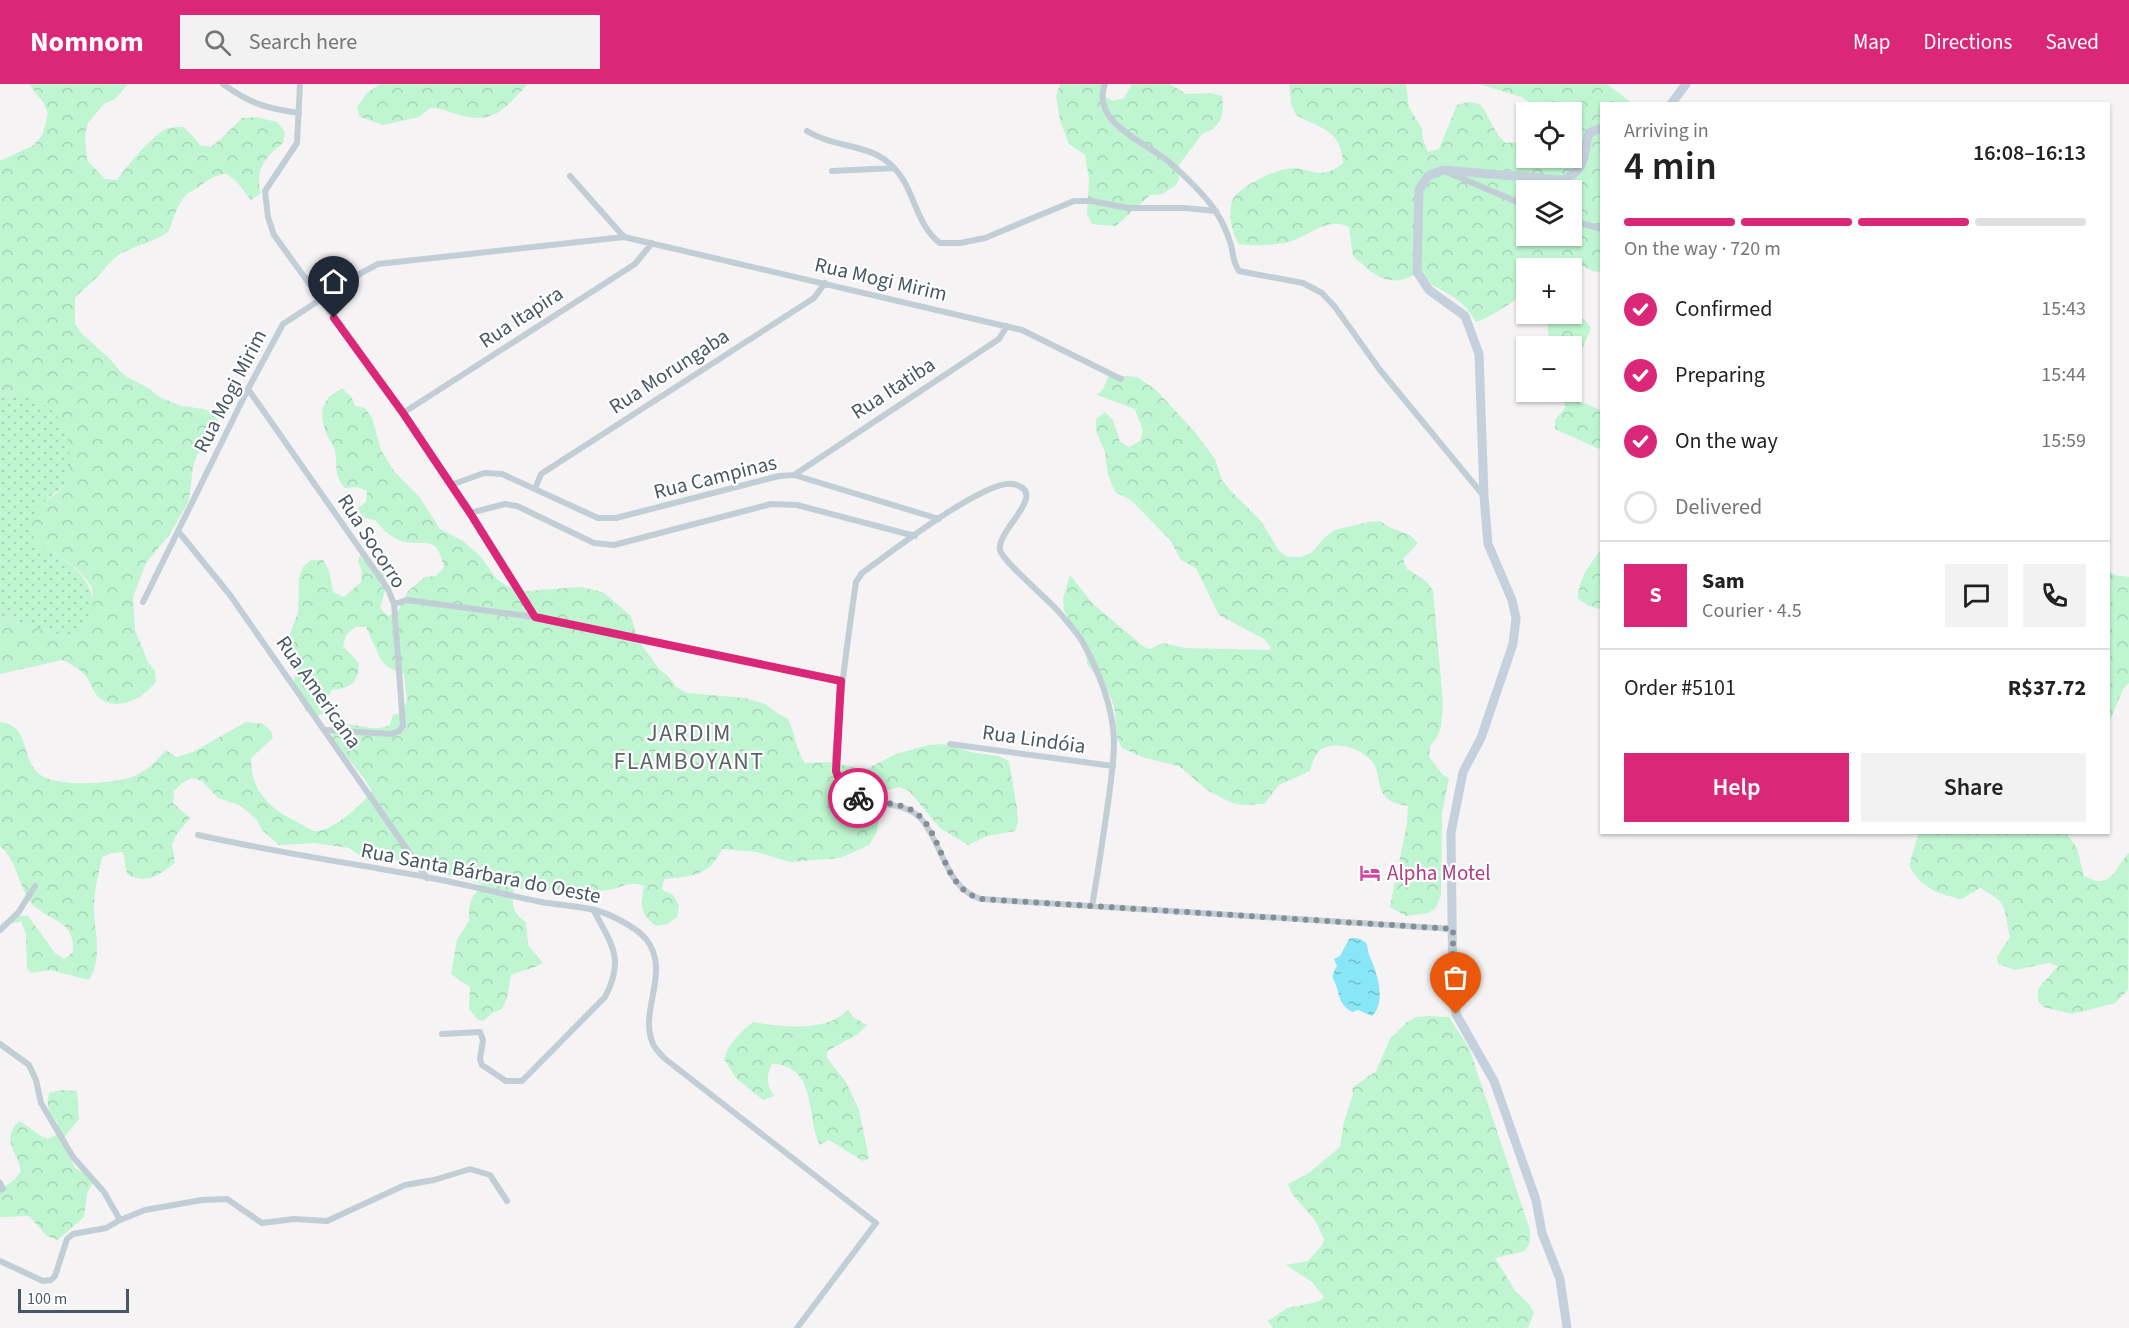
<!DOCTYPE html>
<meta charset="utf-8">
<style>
body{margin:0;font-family:"Source Sans 3",sans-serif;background:#f2f2f2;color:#222;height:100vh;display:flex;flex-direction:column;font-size:22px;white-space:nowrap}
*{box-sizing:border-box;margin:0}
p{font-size:20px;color:#767676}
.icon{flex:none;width:33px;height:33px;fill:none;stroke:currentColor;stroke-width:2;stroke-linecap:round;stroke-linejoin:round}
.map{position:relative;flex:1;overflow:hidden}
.details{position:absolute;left:1600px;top:18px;width:510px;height:732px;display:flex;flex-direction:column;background:#fff;border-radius:0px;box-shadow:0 2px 4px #0004}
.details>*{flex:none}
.fabs{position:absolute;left:1516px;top:18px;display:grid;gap:12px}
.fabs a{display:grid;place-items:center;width:66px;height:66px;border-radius:0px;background:#fff;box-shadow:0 2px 4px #0004;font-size:30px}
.scale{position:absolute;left:18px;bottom:15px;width:111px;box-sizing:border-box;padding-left:6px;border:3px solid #485863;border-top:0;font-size:16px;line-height:21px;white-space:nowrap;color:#485863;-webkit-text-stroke:4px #fff;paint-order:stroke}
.pin{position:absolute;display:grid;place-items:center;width:51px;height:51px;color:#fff;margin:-62px -26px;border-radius:50% 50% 50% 0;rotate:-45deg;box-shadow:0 0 6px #0007}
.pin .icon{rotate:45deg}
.courier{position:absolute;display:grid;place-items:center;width:60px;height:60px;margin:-30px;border:4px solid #db2777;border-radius:50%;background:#fff;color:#222;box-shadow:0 2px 8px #0007}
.headline em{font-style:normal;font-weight:600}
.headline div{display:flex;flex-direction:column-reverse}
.headline{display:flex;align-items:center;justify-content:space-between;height:102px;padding:0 24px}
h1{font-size:39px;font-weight:600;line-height:45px}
.bar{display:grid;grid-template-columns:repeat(4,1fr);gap:9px 6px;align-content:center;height:72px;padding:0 24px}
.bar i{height:8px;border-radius:4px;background:#e0e0e0}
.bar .on{background:#db2777}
.bar p{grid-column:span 4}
.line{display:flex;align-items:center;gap:15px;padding:0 24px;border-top:2px solid #e0e0e0}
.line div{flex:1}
.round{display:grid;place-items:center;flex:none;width:63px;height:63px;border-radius:0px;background:#f2f2f2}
ol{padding:0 24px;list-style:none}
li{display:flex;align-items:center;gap:18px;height:66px}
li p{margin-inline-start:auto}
li .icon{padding:6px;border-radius:50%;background:#db2777;color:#fff;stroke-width:4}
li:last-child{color:#767676}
li i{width:33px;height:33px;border:3px solid #e0e0e0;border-radius:50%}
.cta{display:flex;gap:12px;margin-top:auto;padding:12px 24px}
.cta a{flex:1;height:69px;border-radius:0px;background:#db2777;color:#fff;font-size:24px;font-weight:600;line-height:69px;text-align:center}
.cta a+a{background:#f2f2f2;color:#222}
header{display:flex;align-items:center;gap:36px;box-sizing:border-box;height:84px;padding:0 30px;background:#db2777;color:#fff}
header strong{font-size:28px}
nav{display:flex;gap:33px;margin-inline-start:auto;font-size:21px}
.search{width:420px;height:54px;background:#f2f2f2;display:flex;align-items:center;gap:15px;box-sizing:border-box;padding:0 21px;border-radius:0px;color:#767676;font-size:22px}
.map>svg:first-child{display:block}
.grass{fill:url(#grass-dots)}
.forest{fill:url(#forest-crowns);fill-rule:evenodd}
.water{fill:url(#water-ripples)}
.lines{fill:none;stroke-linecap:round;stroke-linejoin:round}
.street{stroke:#c2ced5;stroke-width:6}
.secondary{stroke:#c4d1dd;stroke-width:9}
.done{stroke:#858e95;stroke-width:6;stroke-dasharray:0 10.8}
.route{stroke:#db2777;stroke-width:8}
.labels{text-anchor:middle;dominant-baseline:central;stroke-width:4.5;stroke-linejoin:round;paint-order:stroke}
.street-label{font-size:21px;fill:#485863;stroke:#fff}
.hotel-label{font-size:21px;fill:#b23c85;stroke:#fff;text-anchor:start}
.quarter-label{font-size:24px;letter-spacing:1.5px;fill:#5e6369;stroke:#fff}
</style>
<header>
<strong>Nomnom</strong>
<div class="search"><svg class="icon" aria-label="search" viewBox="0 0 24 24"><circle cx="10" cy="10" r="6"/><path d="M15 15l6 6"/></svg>Search here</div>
<nav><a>Map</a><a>Directions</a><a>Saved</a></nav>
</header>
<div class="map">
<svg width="2129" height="1244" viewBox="0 0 2129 1244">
<defs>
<pattern id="grass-dots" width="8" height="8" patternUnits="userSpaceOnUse" patternTransform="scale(1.5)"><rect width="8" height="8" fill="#bff5d0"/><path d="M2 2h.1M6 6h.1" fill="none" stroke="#a6d4b5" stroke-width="1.8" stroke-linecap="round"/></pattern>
<pattern id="forest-crowns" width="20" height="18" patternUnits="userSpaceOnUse" patternTransform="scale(1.5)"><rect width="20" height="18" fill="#bff5d0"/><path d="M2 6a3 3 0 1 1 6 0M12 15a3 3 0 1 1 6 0" fill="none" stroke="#a6d4b5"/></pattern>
<pattern id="water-ripples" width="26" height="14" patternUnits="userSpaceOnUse" patternTransform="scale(1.5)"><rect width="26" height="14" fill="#88e6f6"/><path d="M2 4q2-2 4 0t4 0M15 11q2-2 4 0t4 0" fill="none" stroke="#71bdcb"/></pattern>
</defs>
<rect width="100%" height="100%" fill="#f5f3f3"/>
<path class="grass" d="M20,311c7,3 16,4 23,8 24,13 34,50 25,75 -4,9 -12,14 -20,20l5,56c35,16 60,58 20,84l-45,-12 -28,-11v-219z"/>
<path class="forest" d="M29,0h99l-13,15 -11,5 -16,19 -3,11 2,26 18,19 12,1c10,-14 36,-46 51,-52 5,-1 10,-1 15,-1l9,8 8,10 11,2 10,-8 21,-21 13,-1 22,5 8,10 -2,11c-18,13 -29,28 -22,50l-10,7 -14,-18 -10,-8c-14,1 -19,6 -30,14 -3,2 -6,3 -9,5 -11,9 -14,27 -20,39 -14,10 -32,13 -48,22 -11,7 -17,19 -27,27 -7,6 -12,10 -18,17v26l7,10 28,25 8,10 9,8 23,12 9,8 23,9 22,3 12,5 3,11 -6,12 -16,18 -4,12 -4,33 -6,11 -13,23 -24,29 -13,34 2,33 13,32 7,9 1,10c-11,16 -35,30 -54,19 -8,-5 -11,-16 -16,-24 -6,-7 -15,-12 -24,-16l-62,14v-59l28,11 45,12c12,-7 17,-15 19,-29 1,-6 2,-16 -1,-23 -5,-9 -20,-23 -30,-28 -8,-5 -21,-8 -26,-18 -2,-2 -2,-6 -2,-9 -5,-34 26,-29 35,-53 3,-9 2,-19 1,-28 -3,-39 -31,-57 -69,-54v-235l34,-16 9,-11 5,-21 -4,-9z
M380,0h148c-21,21 -31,40 -65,32 -11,-3 -21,-8 -33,-8l-11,9 -36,8 -23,-8 -3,-10 10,-14z
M1060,0h42v11l11,6 11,-3 8,-14h38l16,10 24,-1 12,3 1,12 -2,11 -8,10 -11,5 -23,31v14l-3,6 -14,9 -12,1 -34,31 -24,-2 -5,-10 2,-35 -4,-24 -16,-11 -9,-24 -4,-24z
M1289,0h117l3,24 13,20 1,12 5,12 11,-3 18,-44 11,-3 12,2c11,13 12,28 26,39l21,-2v17h45v-46h-30l-20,-15 -43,-13h128l25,19 -30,1v169c-25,-4 -29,-22 -59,-9v4h-16v27h-4c-11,7 -37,25 -47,27 -11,-20 -22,-25 -40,-35 -8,-4 -14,-8 -22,-12 -27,14 -41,-1 -61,-19l-4,-29c-21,-11 -39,8 -58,14 -16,5 -35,5 -52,3 -7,-10 -12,-32 -6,-45 6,-12 39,-27 52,-30 25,-5 33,15 58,-6 -2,-34 -22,-34 -47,-48l-5,-11zM1527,106h45v46h-45z
M1546,230c14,-1 24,6 38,5l7,9 -19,44v-26h-22z
M1109,291l28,2 19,13 38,41 21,28 7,21 7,9 32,32 18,30 9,6h12l11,-4 14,-16 10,-7 33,-8 12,-1 9,6 21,8 8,8 -15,16 4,10 19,12 7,9 10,113 -2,24 -4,10 -7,9 -1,11 14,18 6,3 -7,35 -1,82 -5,13 -8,5 -22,3 -16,-9 17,-83 1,-18c-10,-2 -18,-3 -24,-11 -7,-10 -4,-21 -10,-31 -9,-14 -38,-25 -54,-14 -6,5 -8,14 -10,21l-31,14 -15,19 -23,1 -11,-3 -23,-12 -28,-24 -34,-8 -23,-10 -5,-10 -2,-26 -3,-11 -5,-11 -20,-26 -1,-15 -22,-38 -1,-12 7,-24 22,28 52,44 6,2 13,-6 22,5 84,2 2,-3 -7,-8 -45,-24 -23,-47 -15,-8 -11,-20 -39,-40 -16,-8 -7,-17 -3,-23 -9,-21v-12l9,-7 8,8 7,22 9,5 11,-6 3,-10 -8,-22 -38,-14 6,-6z
M342,305l9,7 4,10 10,2 7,10 9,32 13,21 26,27 20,31 23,12 18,16 15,21 10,8 22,5 52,-4 23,5 28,24 6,22 22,31 10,8 7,10 11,6 58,5 22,7 10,8 11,6c8,15 7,31 17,44l26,-1 34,8 31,-16 33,-9 13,-1 33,9 23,3 11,5 8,48 1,13 -3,9 -28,5 -19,9 -28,-17 -31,-37 -10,-4 -32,9v6l12,15 -2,15 -8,13 -29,13 -50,4 -33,-10 -35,-3c-13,28 -31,27 -58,30l-2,11 11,5 6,10 -2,12 -10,7 -11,2c-17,-12 -15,-21 -12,-40 -16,-6 -21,2 -36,4 -32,4 -62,0 -94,-2 -3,16 -2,25 12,34l2,23 15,18c-10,6 -21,7 -32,12l-4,23 -5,11 -10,4 -9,8 -6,-2 -8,-10 1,-22 -19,-13 6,-34 12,-19v-12l3,-11 10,-14 -38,-10 -36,-19 -5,5 -35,1 -19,-13 -35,-5 -35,2 -17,-15 -5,-10 -9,-8 -9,-7 -21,-7 -16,-17 -10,-3 -10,5 -8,8 -1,12 17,15 -14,17 -4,10 3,18c-17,12 -27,22 -48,11l-4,-22 -11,1 -10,4c-3,15 -7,30 -8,46 -1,27 10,53 -5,77l-39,-10 -19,3 -4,-5 -1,-34 -5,-13 -9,3 4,-8h12l27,37 9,6 9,-7c2,-31 -21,-30 -39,-46 -15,-14 -15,-44 -34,-60v-124c31,4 20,36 39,52 16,14 76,10 95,2 13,-5 23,-15 32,-26l10,7 17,-5 53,-30 17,2 8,7 2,7 -22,20c0,32 16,49 44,63 7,3 13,9 21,10 16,1 46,-27 56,-39 -9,-20 -28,-35 -40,-54l2,-12c24,-6 34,8 56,-1l3,-10 8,-2 6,-12 -3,-27 -17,-7 -7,-9 -14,-31h-11l-9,8 -3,11 16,17c-1,20 -8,25 -27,27l-6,10 1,12 -10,4 -11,-5 -9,-20 -3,-11 3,-11 -7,-21v-14l8,-21 1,-35 4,-11 8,-7h12l6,10 4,22 11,5 17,-15 1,-11 -4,-10 4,-11 14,18 9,7 1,12 -6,21 8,8 10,-5 10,-20 17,-14 11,-1 8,-9c-8,-35 -19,-19 -43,-26 -11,-4 -19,-13 -26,-21l-11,-2 -7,-9 9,-7 1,-11 -10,-4 -12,1c-13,-14 -6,-24 -11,-40 -2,-5 -5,-8 -7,-13 -9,-21 -6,-37 15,-46z
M1560,308h9l8,8 25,11v39l-47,-21v-9l10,-12 -1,-13z
M1602,464v62l-15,-5 -9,-7c1,-21 12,-33 24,-50z
M2109,487l6,4 14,2v106l-6,6 -14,34z
M1919,748l147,1 11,15 7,28c29,16 31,-10 45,-23l-1,137 -13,13 -43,11 -29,-7 -5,-6v-12l20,-23 -9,-3 -34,7 -17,-6 -1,-7 13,-20c-6,-30 -2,-34 -30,-49l-18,11c-25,-5 -39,-10 -53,-33z
M848,925l5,8 14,8 -9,9 -31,17v7l19,24 13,28 10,48 -6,3 -34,-21 -9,5c-14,-27 -2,-80 -48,-81 -6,13 -6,20 2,32l-11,4 -27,-22 -12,-19c6,-17 16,-26 29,-37 27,5 76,11 95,-13z
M1428,932l21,1 20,31 61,182v12l-5,9 -30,7 21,34 13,12 5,9 -6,15h-255l-5,-7 19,-13 31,-6 6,-5 -12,-15 -26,-17 22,-4 14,-16 2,-6 -9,-19 -23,-26 -4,-10 21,-11 31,-26 4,-25 9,-28 -1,-6 24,-17 14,-32 16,-16 10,-6z
M61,1006l16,1 2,28 -14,17v11l10,21 25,15 -8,1 -5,10 -3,23 -26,23 -11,-4 -18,-20 -29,1v-27l14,-10 7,-9c-4,-22 -21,-30 -2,-50 11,6 18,14 29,18l10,-5v-11c-9,-10 -12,-16 -9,-30z"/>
<path class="water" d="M1354,854c4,0 9,2 12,5 2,3 2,11 4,14 7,16 17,45 2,59l-14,-6 -6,2c-11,-7 -12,-12 -15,-24 -3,-12 -8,-8 0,-22l-3,-7 6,-3 9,-17z"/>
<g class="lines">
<path class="street" d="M223,0c28,20 42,24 76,29
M300,0l-3,59 -32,48 3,26 6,18c90,125 184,248 261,382
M1105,0c-15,39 41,58 64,78 13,11 38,35 47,50 6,9 12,23 15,33 3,12 1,15 8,26l64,12 19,10 13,14 45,63 103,125
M807,47c5,3 11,6 17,8 25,9 52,8 71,30 20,21 21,57 45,74h20l25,-5 89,-37h17l37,7h57l31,3
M832,87l62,-3
M1449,89l78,33
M570,92l54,61
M1572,137l30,8
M248,305l140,200 6,15 9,122 -4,5 -7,3 -66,-4
M403,329l232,-149 17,-21
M794,391l205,-136 8,-13
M451,401l33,-12 18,1 96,44h18l163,-42 15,-1 145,44
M535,405l6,-15 273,-176 11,-15
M470,429l35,-9 12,2 77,37 20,2 157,-41 26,1 118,31
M178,447l52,64 197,283
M143,518l105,-213 35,-65 78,-51 17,-9 246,-27 398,93 99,49
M394,520l13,-4 128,17 306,64
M950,660l163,22
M198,751c76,17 152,28 228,42 38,7 77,17 115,25 18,3 36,4 54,8 15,4 41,17 51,29 26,33 -8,71 7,105 2,5 8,10 11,14l212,165 -79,105
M1092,822c6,-34 11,-68 16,-103 3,-21 6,-42 6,-63 -1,-33 -16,-71 -32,-99 -6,-10 -15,-19 -23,-29 -11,-13 -56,-50 -59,-62 -4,-20 51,-58 13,-66 -27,-6 -126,71 -151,89l-6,9c-7,48 -14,96 -18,145 -1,14 -5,32 -1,46 1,8 5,14 12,19 22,17 56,6 74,29 20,26 24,68 58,78l472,30
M0,846l18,-17 17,-27
M442,950l38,-2 3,8 -3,19 2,6 24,16h16l83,-84c20,-38 7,-52 -11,-86
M0,960l29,21 7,15 5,23 32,54 31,35 16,28
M0,1099l3,6 -3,1
M0,1177l43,20 8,-1 4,-4 12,-37 6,-5 33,-6 14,-8 25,-10 57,-10 25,-1 35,24 32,-4 33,2 78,-36 29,-5 36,-11 20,6 17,26"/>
<path class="secondary" d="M1671,20l15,-20
M1567,1244l-7,-49 -18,-46 -6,-33 -42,-119 -38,-67 -3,-16 -2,-165 12,-61 18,-34 32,-94 3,-26 -4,-18 -24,-56 -4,-48 -5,-142 -14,-38 -36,-26 -12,-18 2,-82 9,-14 15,-6 120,10c25,-12 19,-23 26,-47l13,-5"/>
</g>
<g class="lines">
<path class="done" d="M858,714c17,6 43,3 58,15 28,21 25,75 65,86l472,30v69l3,16"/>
<path class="route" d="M334,234l69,95 67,100 65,104 306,64 -5,90c4,13 10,20 22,27"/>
</g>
<defs>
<g id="hotel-bare" transform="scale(1.62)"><path d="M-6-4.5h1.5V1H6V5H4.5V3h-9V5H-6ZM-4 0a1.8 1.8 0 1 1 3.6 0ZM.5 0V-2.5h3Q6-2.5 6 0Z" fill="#d1479c" stroke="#fff" stroke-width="2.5" paint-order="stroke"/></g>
</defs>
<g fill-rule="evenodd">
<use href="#hotel-bare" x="1370" y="789"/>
</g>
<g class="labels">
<g class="street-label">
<text transform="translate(881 195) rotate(13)">Rua Mogi Mirim</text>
<text transform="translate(521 233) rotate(-33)">Rua Itapira</text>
<text transform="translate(669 287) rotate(-33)">Rua Morungaba</text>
<text transform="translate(893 304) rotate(-33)">Rua Itatiba</text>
<text transform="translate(230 307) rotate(-63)">Rua Mogi Mirim</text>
<text transform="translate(715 393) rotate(-14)">Rua Campinas</text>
<text transform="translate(372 457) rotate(57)">Rua Socorro</text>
<text transform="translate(319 608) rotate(55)">Rua Americana</text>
<text transform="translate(1034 655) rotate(8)">Rua Lindóia</text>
<text transform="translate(481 789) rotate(11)">Rua Santa Bárbara do Oeste</text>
</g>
<g class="hotel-label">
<text x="1387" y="789">Alpha Motel</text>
</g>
<g class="quarter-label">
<text x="689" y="649">JARDIM<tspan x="689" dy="28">FLAMBOYANT</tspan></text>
</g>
</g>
</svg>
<div class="fabs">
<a><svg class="icon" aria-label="locate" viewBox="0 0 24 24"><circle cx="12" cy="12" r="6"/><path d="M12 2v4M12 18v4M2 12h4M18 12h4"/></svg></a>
<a><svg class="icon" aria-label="layers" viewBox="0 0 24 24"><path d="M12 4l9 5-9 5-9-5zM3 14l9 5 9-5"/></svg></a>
<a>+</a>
<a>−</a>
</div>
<div class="scale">100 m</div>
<div class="pin" style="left:1456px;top:930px;background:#ea580c"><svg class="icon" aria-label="bag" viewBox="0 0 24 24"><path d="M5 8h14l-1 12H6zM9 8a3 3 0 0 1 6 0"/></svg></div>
<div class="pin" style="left:334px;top:234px;background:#1f2937"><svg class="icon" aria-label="home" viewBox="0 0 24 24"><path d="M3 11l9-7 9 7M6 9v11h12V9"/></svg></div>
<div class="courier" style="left:858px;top:714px"><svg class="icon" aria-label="bike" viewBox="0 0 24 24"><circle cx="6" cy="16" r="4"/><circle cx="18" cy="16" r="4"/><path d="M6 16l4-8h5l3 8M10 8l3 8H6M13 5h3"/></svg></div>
<section class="details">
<div class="headline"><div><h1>4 min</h1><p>Arriving in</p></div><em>16:08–16:13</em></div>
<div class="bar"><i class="on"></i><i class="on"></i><i class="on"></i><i></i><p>On the way · 720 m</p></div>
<ol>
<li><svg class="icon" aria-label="check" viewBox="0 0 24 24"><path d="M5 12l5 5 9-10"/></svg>Confirmed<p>15:43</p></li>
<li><svg class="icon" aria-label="check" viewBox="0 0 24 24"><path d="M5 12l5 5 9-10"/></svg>Preparing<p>15:44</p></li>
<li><svg class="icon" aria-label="check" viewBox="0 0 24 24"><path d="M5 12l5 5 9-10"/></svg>On the way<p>15:59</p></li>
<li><i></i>Delivered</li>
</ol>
<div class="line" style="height:108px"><b class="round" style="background:#db2777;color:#fff">S</b><div><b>Sam</b><p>Courier · 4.5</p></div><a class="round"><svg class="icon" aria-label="chat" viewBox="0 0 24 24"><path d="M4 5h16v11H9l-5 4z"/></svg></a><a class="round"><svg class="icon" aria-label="phone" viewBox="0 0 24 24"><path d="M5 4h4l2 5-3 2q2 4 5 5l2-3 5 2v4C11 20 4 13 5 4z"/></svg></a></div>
<div class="line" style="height:78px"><div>Order #5101</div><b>R$37.72</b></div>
<div class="cta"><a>Help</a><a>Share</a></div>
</section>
</div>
